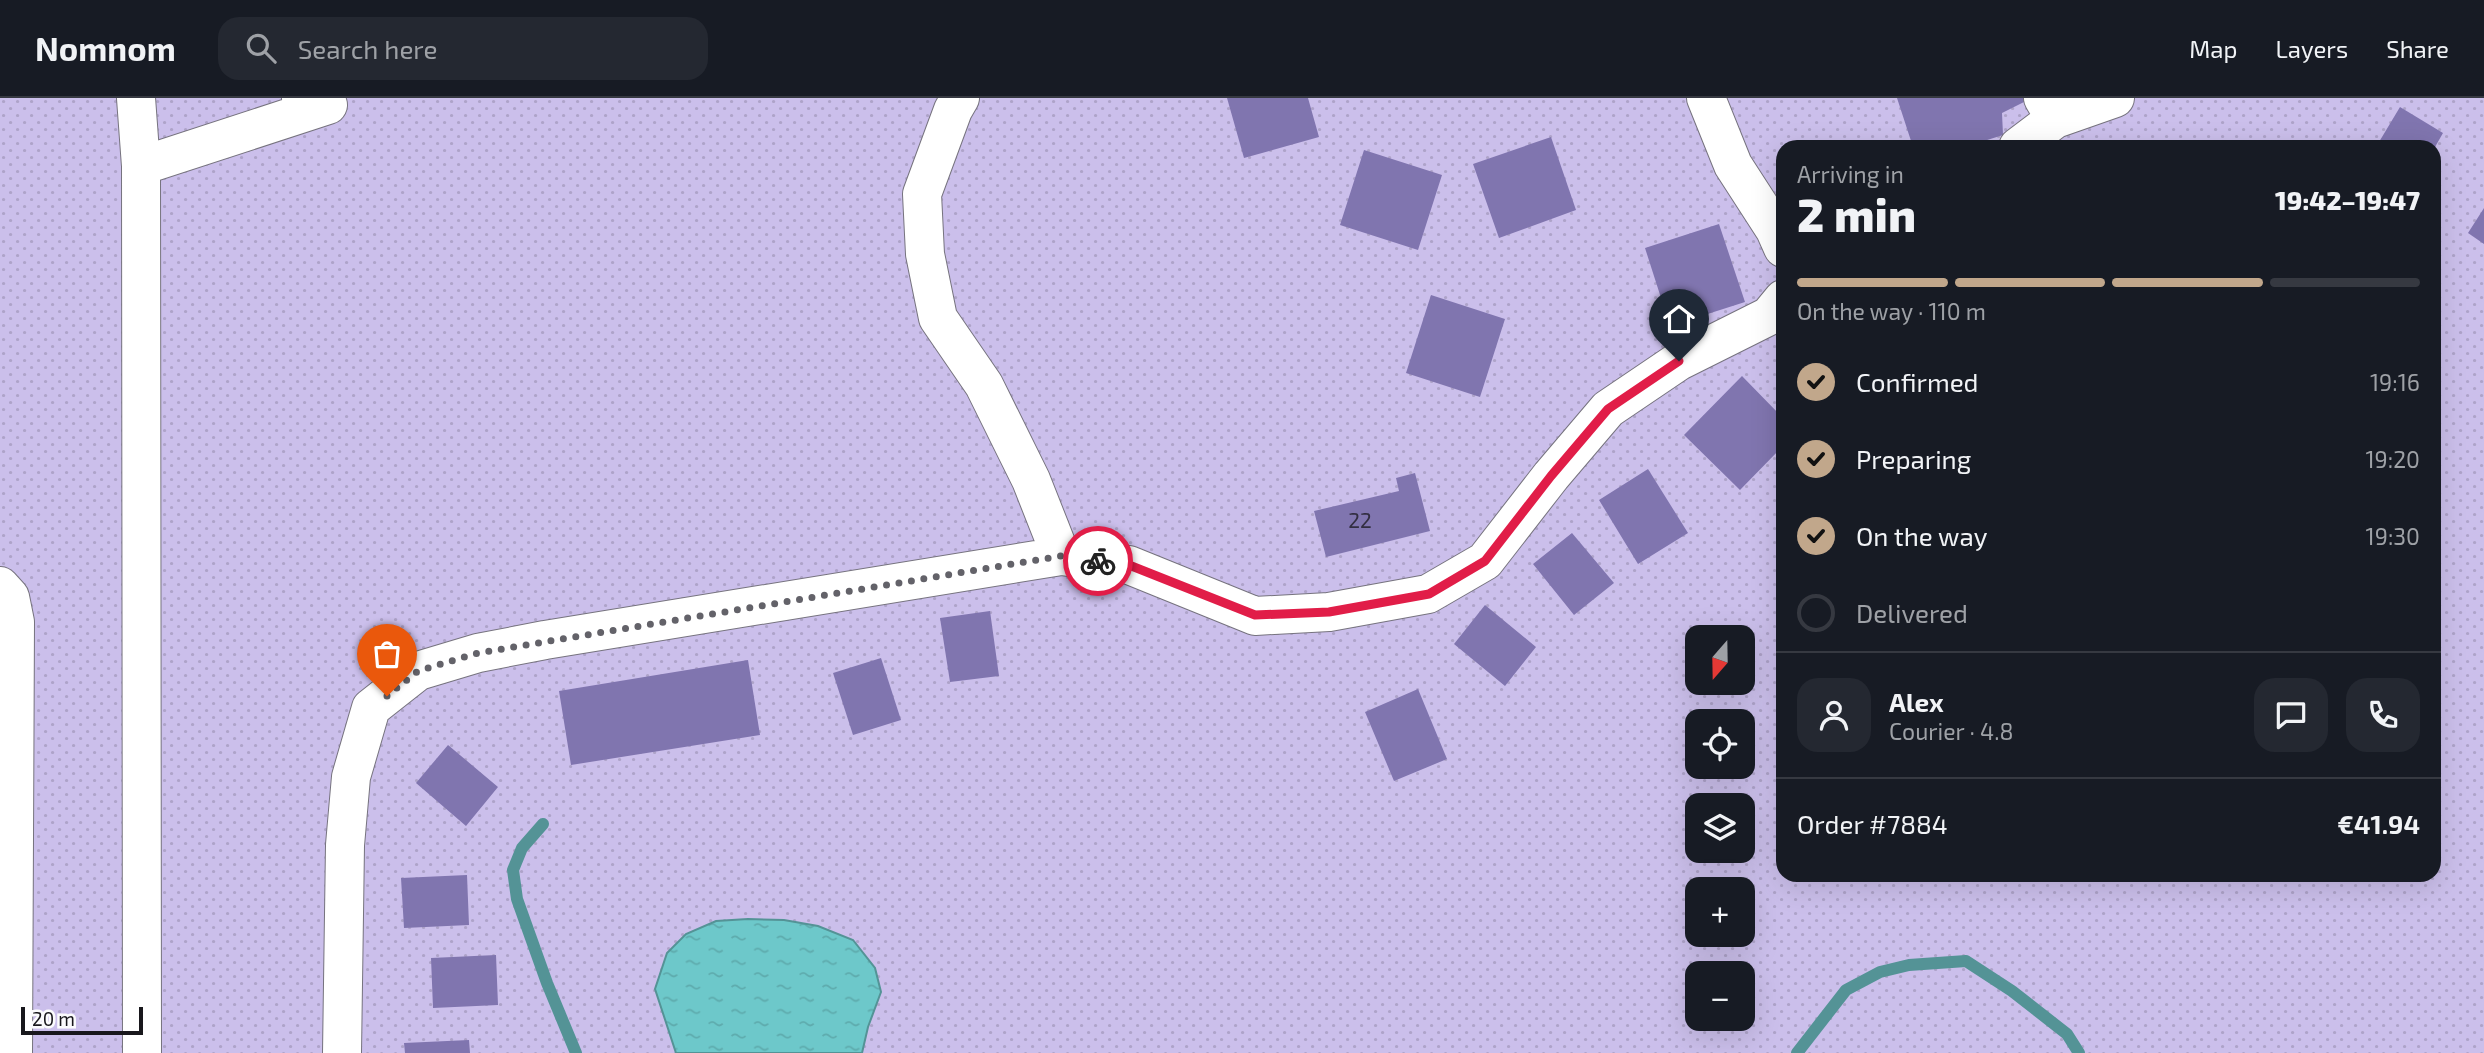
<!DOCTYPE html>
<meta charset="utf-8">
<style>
body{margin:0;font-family:"Exo 2",sans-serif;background:#242831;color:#f1f3f6;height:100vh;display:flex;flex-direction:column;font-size:26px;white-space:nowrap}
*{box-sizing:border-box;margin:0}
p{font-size:23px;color:#9ea1a6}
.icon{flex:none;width:38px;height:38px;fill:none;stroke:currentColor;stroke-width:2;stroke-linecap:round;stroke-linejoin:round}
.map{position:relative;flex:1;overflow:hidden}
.drawer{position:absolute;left:1776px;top:42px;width:665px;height:742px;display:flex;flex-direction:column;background:#171b24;border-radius:21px;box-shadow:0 7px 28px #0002}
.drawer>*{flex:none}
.needle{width:46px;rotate:200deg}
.controls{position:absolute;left:1685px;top:527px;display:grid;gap:14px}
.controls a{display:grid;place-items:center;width:70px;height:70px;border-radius:14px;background:#171b24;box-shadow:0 7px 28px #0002;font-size:35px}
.scale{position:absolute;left:21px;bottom:18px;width:122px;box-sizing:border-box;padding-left:7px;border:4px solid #18171c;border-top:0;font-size:19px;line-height:24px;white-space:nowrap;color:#18171c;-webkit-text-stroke:5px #fbfbfd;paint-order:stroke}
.pin{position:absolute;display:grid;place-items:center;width:60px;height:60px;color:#fff;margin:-72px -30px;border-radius:50% 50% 50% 0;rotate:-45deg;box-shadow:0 0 7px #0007}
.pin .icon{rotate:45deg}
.courier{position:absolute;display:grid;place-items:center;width:70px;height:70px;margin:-35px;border:5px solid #e11d48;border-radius:50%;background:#fff;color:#222;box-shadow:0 2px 9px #0007}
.head em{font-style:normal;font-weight:800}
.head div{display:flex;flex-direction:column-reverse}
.head{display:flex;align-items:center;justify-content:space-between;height:119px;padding:0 21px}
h1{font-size:46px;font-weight:800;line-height:52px}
.bar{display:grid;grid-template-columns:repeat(4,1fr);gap:10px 7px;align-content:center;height:84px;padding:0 21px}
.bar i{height:9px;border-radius:5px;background:#363941}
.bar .on{background:#c1a78b}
.bar p{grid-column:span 4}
.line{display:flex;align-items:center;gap:18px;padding:0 21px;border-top:2px solid #363941}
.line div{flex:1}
.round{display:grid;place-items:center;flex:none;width:74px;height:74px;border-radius:21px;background:#242831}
ol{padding:0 21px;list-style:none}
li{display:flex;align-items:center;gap:21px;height:77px}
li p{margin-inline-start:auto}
li .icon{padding:7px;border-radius:50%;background:#c1a78b;color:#111;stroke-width:4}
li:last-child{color:#9ea1a6}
li i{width:38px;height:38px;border:4px solid #363941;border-radius:50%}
header{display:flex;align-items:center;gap:42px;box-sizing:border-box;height:98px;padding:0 35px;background:#171b24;border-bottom:2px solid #363941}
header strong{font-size:33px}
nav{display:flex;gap:38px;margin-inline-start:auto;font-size:24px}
.search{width:490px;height:63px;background:#242831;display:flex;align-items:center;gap:18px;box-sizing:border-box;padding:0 24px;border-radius:21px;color:#9ea1a6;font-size:26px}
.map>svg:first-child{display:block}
.park{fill:url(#park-dots);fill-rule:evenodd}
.water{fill:url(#water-ripples);stroke:#549396;stroke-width:2}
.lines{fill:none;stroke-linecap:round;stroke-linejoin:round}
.stream{stroke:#549396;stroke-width:12}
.building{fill:#8075af}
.minor-casing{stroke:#76737e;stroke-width:40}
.minor{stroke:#fff;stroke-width:38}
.done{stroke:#636269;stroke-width:7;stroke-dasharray:0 12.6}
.route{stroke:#e11d48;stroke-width:9}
.labels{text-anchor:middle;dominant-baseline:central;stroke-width:7;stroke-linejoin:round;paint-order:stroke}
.number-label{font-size:21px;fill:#322e41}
</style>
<header>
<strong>Nomnom</strong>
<div class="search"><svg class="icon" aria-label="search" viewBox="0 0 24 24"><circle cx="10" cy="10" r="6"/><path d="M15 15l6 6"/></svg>Search here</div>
<nav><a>Map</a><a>Layers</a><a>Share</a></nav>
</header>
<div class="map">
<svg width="2484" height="955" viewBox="0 0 2484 955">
<defs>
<pattern id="park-dots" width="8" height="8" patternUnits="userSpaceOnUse" patternTransform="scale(1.75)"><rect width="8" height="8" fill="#cbbfeb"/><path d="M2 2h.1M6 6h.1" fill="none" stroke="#aea3c9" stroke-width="1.8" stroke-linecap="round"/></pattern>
<pattern id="water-ripples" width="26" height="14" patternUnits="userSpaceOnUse" patternTransform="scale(1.75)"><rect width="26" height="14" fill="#6dc8ca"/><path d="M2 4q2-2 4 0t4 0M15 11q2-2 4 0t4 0" fill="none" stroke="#5eabad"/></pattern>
</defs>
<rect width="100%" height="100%" fill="#efecf9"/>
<path class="park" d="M0,0h2484v955h-2484zM1783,49h651v728h-651zM1698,539h45v45h-45zM1698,623h45v45h-45zM1698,707h45v45h-45zM1698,791h45v45h-45zM1698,875h45v45h-45z"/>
<path class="water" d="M748,821l36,1 34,6 35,14 22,28 6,24 -13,35 -6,26h-186l-21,-64 12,-36 19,-19 30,-13z"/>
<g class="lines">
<path class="stream" d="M543,726l-21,24 -9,22 4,29 30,84 29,70
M1797,955l49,-63 34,-18 29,-7 57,-4 46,30 55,43 12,19"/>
</g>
<path class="building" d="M1227,0h81l11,39 -75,21z
M1897,0h135l-30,15 1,22 -38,12h-52z
M2400,9l43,26 -8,14h-59z
M1551,39l25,73 -77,28 -26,-74z
M1364,52l78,25 -24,75 -78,-25z
M2484,110v36l-16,-11z
M1719,126l26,78 -75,24 -25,-78z
M1431,197l74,24 -25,78 -74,-24z
M1742,278l41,42v28l-43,44 -56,-55z
M1648,371l40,64 -50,31 -39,-64z
M1415,375l15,58 -104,26 -12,-46 85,-20 -3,-13z
M1572,435l42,50 -40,32 -41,-51z
M1485,507l51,42 -31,39 -51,-42z
M990,513l9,65 -49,6 -10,-64z
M881,560l20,62 -48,15 -20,-62z
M748,562l12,75 -189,30 -12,-74z
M1418,591l29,70 -53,22 -29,-69z
M448,647l50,42 -32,39 -50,-43z
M467,777l2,50 -65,3 -3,-50z
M496,857l2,50 -65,3 -2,-50z
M469,942l1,13h-65l-1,-10z"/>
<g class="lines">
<g class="minor-casing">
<path id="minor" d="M136,0l5,68 1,887
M960,0l-7,12 -31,84 3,60 13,64 46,67 47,95 30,76 68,9 126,51 74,-4 99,-18 57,-33 66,-85 57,-67 71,-48 90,-45 14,-17
M1706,0l27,67 42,65 8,18
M2043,0l12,21 60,-21
M2018,49l37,-28
M141,68l187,-61 -27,-7
M0,488l10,11 5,25 -2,431
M342,955l3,-208 6,-68 20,-69 47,-37 60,-18 67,-13 516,-84"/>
</g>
<use href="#minor" class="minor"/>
</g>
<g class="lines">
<path class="done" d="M387,598l31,-25 60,-18 583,-97 37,5"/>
<path class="route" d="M1098,463l31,4 126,50 74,-3 100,-18 56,-33 66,-85 57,-67 71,-48"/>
</g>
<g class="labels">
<g class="number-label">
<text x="1360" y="421">22</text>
</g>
</g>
</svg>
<div class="controls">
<a><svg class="needle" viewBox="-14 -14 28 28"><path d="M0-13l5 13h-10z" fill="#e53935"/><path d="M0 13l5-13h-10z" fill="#9ea1a6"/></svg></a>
<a><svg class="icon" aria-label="locate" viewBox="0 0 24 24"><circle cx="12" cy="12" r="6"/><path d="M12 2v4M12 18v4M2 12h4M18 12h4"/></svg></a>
<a><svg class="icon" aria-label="layers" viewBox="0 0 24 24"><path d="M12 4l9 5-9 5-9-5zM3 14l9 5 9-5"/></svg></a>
<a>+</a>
<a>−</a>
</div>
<div class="scale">20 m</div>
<div class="pin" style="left:387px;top:598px;background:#ea580c"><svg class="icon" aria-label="bag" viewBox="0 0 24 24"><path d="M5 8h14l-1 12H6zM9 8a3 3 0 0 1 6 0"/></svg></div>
<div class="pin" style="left:1679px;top:263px;background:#1f2937"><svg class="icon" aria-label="home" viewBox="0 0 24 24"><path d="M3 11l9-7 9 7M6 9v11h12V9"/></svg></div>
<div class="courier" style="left:1098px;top:463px"><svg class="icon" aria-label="bike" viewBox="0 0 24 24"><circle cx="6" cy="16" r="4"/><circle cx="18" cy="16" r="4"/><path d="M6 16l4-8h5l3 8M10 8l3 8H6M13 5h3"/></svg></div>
<section class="drawer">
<div class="head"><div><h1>2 min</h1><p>Arriving in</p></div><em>19:42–19:47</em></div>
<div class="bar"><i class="on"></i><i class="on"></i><i class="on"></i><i></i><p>On the way · 110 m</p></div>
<ol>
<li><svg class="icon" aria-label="check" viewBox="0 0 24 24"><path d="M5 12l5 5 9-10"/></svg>Confirmed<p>19:16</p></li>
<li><svg class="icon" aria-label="check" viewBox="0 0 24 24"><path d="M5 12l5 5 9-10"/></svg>Preparing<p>19:20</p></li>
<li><svg class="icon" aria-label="check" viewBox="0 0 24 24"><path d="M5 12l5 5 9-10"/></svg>On the way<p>19:30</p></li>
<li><i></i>Delivered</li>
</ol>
<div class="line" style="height:126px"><a class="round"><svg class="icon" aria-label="person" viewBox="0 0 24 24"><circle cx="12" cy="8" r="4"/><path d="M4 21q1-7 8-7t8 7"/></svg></a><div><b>Alex</b><p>Courier · 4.8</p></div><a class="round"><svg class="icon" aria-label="chat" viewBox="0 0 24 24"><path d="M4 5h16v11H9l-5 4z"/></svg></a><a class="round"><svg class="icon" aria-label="phone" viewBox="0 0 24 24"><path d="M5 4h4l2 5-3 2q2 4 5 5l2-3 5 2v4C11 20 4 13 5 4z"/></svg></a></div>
<div class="line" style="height:91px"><div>Order #7884</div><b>€41.94</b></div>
</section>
</div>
